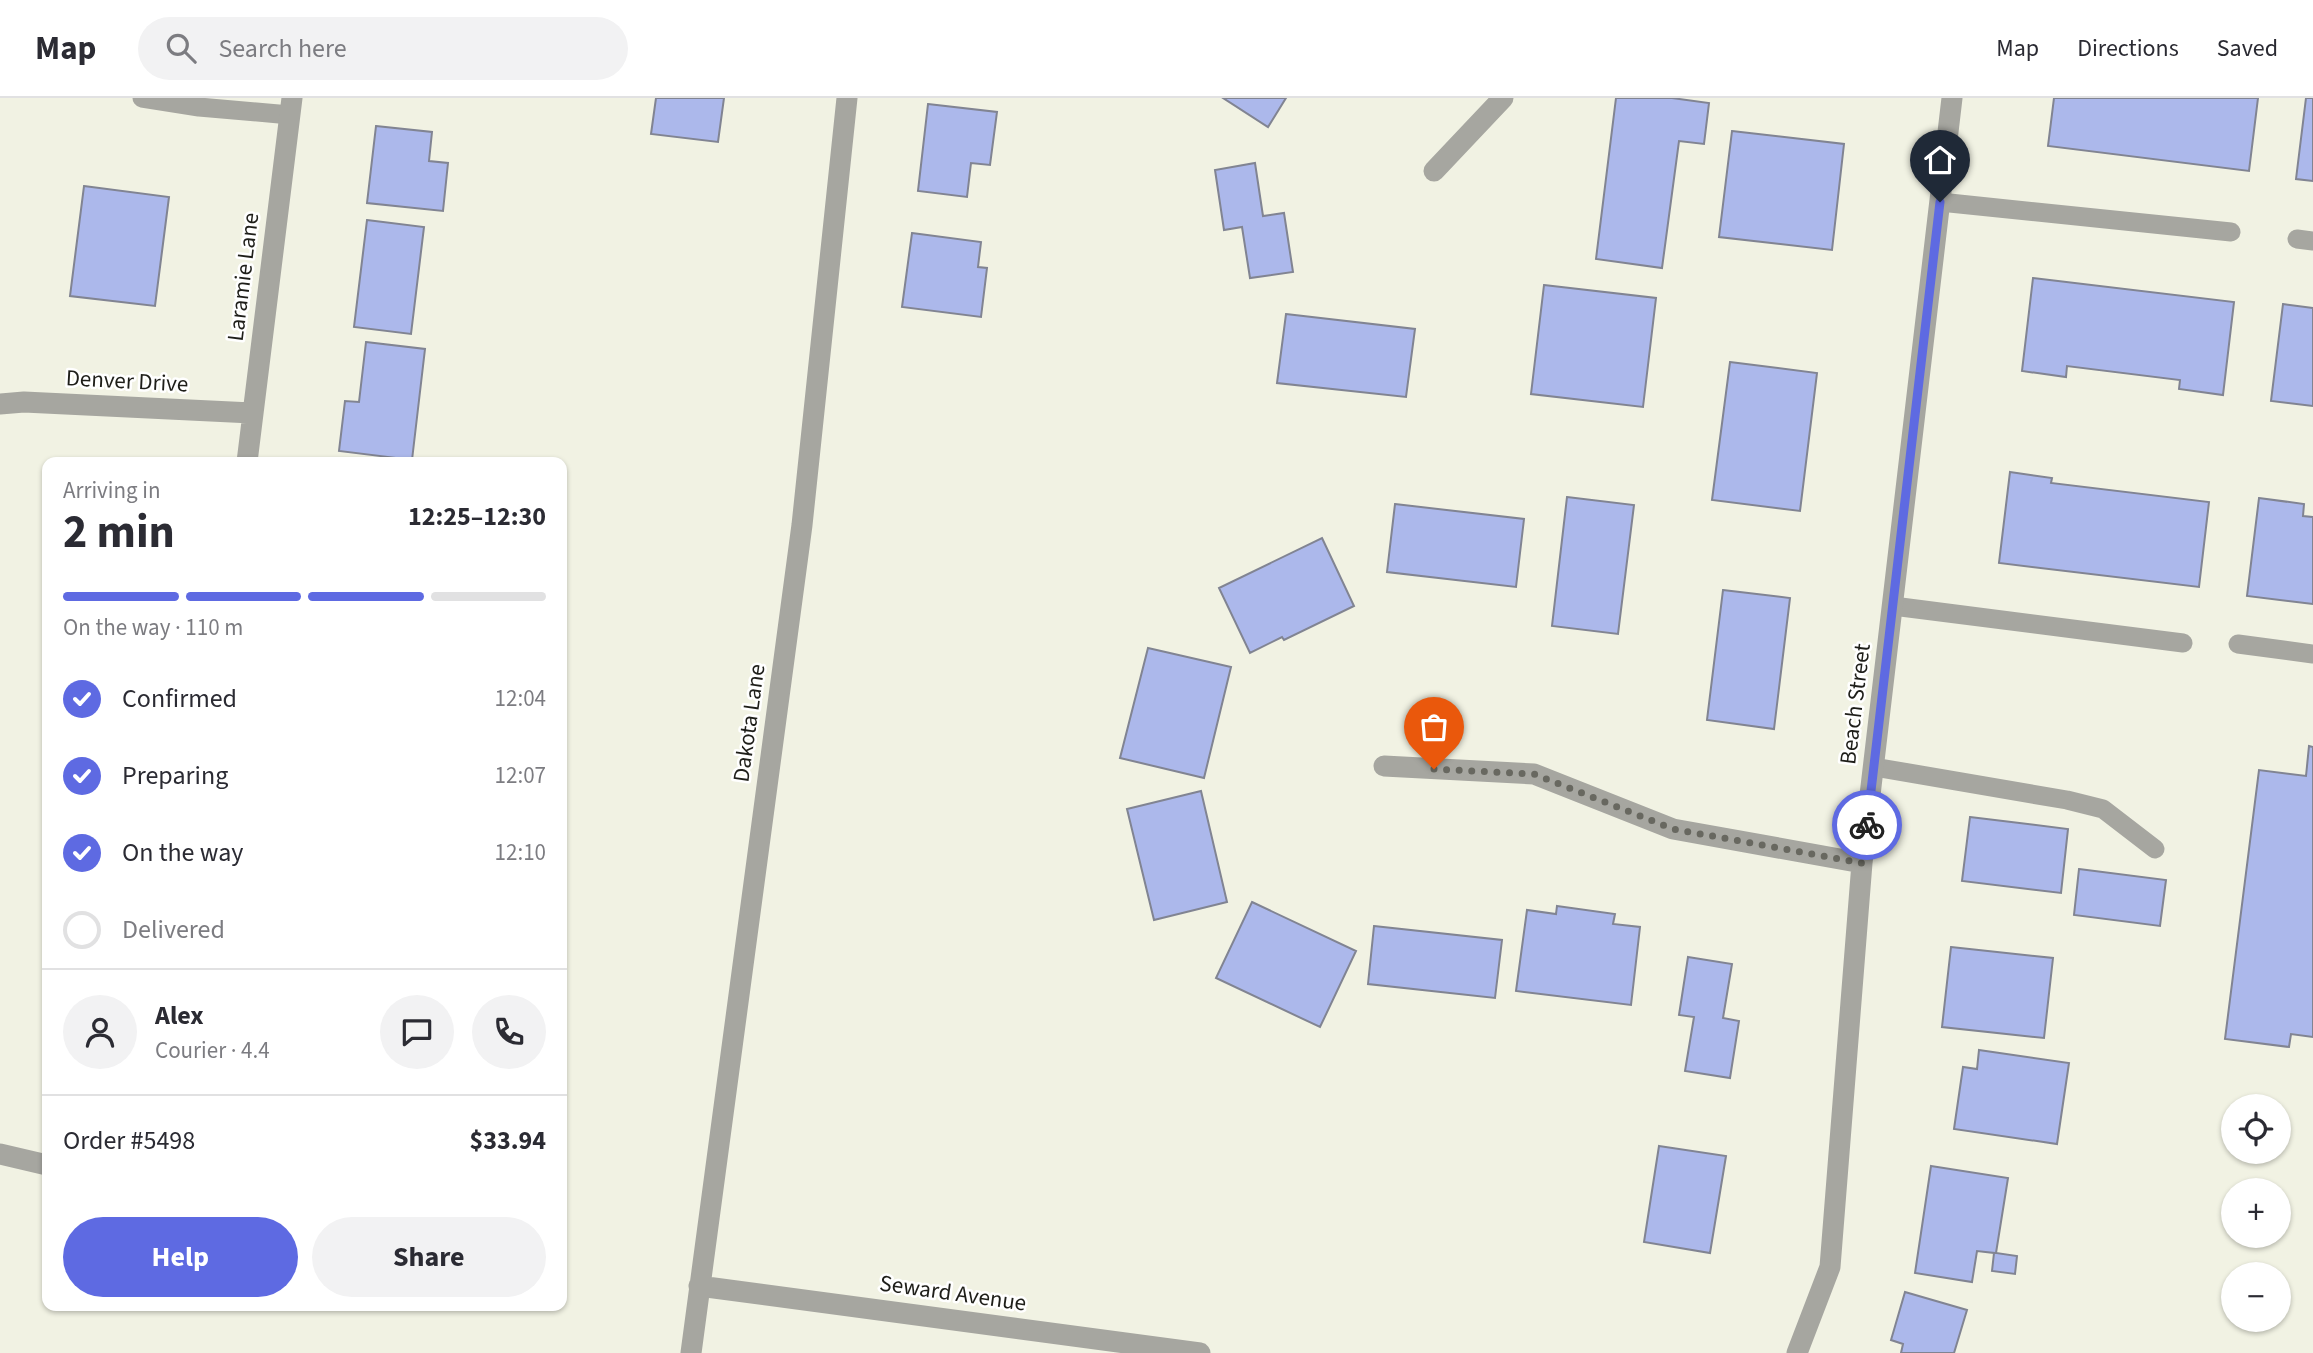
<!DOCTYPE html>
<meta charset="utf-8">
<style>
body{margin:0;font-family:"Source Sans 3",sans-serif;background:#f2f2f3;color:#2b2b33;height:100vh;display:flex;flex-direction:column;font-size:26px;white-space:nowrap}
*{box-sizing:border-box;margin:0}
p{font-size:23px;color:#7c7c81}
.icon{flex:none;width:38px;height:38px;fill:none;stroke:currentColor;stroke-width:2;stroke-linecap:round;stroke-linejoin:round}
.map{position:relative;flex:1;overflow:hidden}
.panel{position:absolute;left:42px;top:359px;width:525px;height:854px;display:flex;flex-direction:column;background:#fff;border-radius:14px;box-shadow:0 2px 5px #0004}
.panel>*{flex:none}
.buttons{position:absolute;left:2221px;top:996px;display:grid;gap:14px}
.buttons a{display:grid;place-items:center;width:70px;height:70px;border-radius:50%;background:#fff;box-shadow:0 2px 5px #0004;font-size:35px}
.pin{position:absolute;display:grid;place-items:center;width:60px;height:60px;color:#fff;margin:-72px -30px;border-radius:50% 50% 50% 0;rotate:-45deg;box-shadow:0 0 7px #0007}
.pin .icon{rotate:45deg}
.courier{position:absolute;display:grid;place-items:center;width:70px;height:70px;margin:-35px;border:5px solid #5e6ae2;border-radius:50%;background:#fff;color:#222;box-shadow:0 2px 9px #0007}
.head em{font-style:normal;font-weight:700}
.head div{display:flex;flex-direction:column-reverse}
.head{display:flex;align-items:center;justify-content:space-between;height:119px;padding:0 21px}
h1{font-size:46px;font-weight:700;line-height:52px}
.bar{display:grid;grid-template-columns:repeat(4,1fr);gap:10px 7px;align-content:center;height:84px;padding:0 21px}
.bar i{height:9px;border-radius:5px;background:#e1e1e2}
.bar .on{background:#5e6ae2}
.bar p{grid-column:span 4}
.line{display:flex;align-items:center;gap:18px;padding:0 21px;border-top:2px solid #e1e1e2}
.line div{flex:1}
.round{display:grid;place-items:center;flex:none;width:74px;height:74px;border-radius:37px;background:#f2f2f3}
ol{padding:0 21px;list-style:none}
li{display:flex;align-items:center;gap:21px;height:77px}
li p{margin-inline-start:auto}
li .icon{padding:7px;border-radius:50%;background:#5e6ae2;color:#fff;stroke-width:4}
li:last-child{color:#7c7c81}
li i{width:38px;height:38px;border:4px solid #e1e1e2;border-radius:50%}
.primary-button{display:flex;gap:14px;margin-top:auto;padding:14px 21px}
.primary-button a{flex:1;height:80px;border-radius:42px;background:#5e6ae2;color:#fff;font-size:28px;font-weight:700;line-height:80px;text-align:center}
.primary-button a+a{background:#f2f2f3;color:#2b2b33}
header{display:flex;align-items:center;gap:42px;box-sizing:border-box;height:98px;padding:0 35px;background:#fff;border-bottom:2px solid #e1e1e2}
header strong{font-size:33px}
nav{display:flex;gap:38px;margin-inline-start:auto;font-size:24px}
.search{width:490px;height:63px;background:#f2f2f3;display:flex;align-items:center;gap:18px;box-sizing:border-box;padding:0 24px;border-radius:38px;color:#7c7c81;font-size:26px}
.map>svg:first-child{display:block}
.building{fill:#acb8eb;stroke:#818492;stroke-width:2}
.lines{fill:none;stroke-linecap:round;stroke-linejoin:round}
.lane{stroke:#a6a6a0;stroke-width:19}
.street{stroke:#a6a6a0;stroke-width:21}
.done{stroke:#686860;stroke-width:7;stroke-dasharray:0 12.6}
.route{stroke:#5e6ae2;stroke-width:9}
.labels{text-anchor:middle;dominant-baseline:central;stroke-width:5;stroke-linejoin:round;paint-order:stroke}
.street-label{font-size:23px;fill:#1e1e19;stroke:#fff}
</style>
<header>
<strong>Map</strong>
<div class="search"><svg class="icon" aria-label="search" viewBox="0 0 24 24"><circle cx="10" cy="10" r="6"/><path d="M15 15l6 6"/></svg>Search here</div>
<nav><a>Map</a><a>Directions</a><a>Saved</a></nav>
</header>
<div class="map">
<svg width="2313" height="1255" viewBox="0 0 2313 1255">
<rect width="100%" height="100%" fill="#f1f2e3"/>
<path class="building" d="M656,0h68l-6,44 -67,-8z
M1223,0h63l-18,29z
M1616,0h56l37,5 -5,41 -25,-3 -17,127 -66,-9z
M2054,0h204l-9,73 -201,-25z
M2306,0h7v83l-17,-2z
M928,6l69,8 -7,53 -19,-2 -4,34 -49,-6z
M376,28l56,6 -3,29 19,2 -5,48 -76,-8z
M1732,33l112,13 -12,106 -113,-13z
M1255,65l8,53 21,-3 9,59 -43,6 -8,-51 -18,3 -9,-60z
M84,88l85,11 -14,109 -85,-10z
M367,122l57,7 -13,107 -57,-7z
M912,135l69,9 -3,25 9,1 -6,49 -79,-10z
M2033,180l201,24 -11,93 -44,-6 1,-9 -113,-14 -1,11 -44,-6z
M1544,187l112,13 -13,109 -112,-13z
M2283,206l30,4v98l-42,-5z
M1286,216l129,15 -9,68 -129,-14z
M366,244l59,7 -13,111 -73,-9 6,-50 14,1z
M1730,264l87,11 -17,138 -88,-11z
M2010,374l42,6 -1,5 158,19 -10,85 -200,-24z
M1567,399l67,8 -16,129 -66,-8z
M2259,400l45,6 -1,12 10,1v87l-66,-8z
M1395,406l129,15 -8,68 -129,-15z
M1322,440l32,68 -70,34 -2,-3 -32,16 -31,-65z
M1723,492l67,8 -16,131 -67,-9z
M1148,550l83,19 -27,111 -84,-20z
M2309,648l4,1v290l-22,-3 -2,13 -64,-8 34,-269 47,6z
M1201,693l26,111 -73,18 -27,-111z
M1970,719l98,12 -7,64 -99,-12z
M2079,771l87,11 -6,46 -86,-11z
M1252,804l104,49 -36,76 -104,-49z
M1557,808l58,8 -2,10 27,3 -9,78 -115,-14 11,-81 29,4z
M1374,828l128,14 -7,58 -127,-14z
M1951,849l102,11 -9,80 -102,-11z
M1688,859l44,7 -9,54 16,3 -9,57 -45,-7 9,-54 -15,-2z
M1979,952l90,13 -12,81 -103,-15 9,-62 14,2z
M1659,1048l67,10 -16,97 -66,-11z
M1931,1068l77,12 -12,75 21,3 -2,18 -23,-3 2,-18 -17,-2 -5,31 -57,-9z
M1905,1194l62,18 -13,43h-53l2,-9 -12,-4z"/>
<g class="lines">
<path class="lane" d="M142,0l57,9 91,8
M1940,104l291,30
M2297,141l16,2
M1893,508l290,37
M2238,546l75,10
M1874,669l193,33 36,9 52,40"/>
<path class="street" d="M1434,73l69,-73
M0,306l24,-2 228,11
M247,364l45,-364
M1384,668l150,8 139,55 189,34
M0,1056l47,11
M699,1188l501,67
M691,1255l111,-828 45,-427
M1797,1255l33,-86 32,-404 90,-765"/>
</g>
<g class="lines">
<path class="done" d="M1434,671l100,5 139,55 189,34 5,-38"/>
<path class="route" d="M1867,727l73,-623"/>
</g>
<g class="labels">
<g class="street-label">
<text transform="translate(243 179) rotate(-83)">Laramie Lane</text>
<text transform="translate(127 283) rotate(3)">Denver Drive</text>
<text transform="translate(1855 606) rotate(-83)">Beach Street</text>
<text transform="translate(749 625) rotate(-82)">Dakota Lane</text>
<text transform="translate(953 1195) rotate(8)">Seward Avenue</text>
</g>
</g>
</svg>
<div class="buttons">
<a><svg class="icon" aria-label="locate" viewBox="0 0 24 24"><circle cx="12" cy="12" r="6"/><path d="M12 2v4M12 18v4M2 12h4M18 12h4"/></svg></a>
<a>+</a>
<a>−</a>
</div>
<div class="pin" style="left:1434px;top:671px;background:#ea580c"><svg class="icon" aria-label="bag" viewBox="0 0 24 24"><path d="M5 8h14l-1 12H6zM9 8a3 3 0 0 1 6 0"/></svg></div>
<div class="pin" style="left:1940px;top:104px;background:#1f2937"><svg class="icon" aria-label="home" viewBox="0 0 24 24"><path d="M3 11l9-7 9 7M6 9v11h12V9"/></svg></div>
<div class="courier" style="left:1867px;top:727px"><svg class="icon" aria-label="bike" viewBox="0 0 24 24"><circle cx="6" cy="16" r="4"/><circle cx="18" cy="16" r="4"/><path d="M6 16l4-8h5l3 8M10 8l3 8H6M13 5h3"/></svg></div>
<section class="panel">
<div class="head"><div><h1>2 min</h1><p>Arriving in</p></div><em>12:25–12:30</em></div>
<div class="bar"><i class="on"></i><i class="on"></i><i class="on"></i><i></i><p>On the way · 110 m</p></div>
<ol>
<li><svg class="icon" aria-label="check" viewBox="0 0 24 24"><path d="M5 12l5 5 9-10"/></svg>Confirmed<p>12:04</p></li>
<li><svg class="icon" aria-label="check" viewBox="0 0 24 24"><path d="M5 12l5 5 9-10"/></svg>Preparing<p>12:07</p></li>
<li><svg class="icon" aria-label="check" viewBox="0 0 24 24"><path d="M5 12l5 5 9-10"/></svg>On the way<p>12:10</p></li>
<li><i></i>Delivered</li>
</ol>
<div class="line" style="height:126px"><a class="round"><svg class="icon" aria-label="person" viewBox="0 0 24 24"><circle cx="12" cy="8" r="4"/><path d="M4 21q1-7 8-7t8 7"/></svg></a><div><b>Alex</b><p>Courier · 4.4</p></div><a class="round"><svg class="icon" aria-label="chat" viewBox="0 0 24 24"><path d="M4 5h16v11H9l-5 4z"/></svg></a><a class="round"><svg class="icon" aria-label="phone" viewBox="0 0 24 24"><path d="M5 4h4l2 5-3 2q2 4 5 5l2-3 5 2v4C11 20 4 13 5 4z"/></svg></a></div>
<div class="line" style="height:91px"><div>Order #5498</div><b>$33.94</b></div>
<div class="primary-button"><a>Help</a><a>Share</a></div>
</section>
</div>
